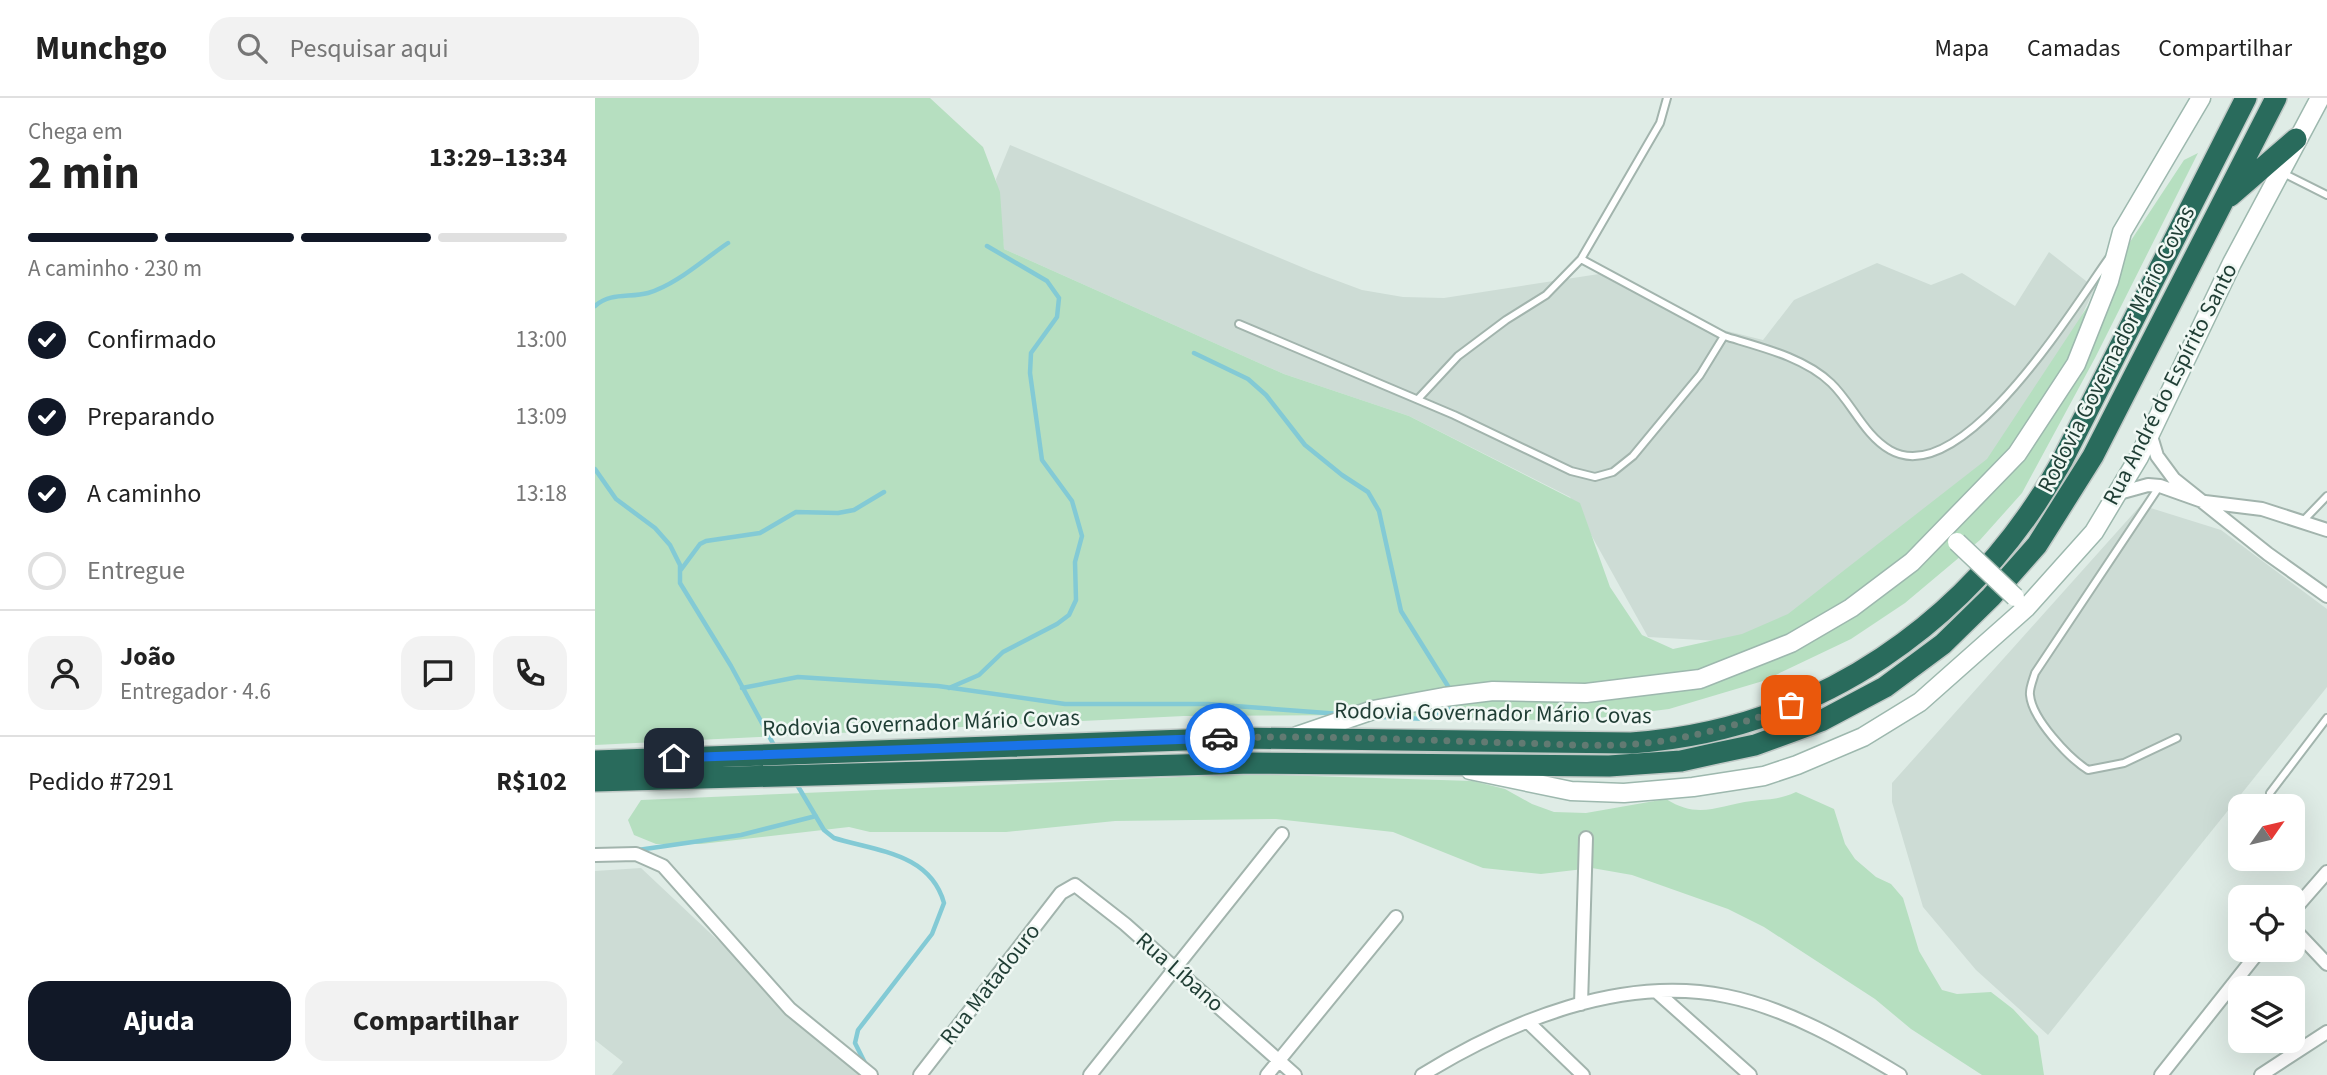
<!DOCTYPE html>
<html lang="pt">
<meta charset="utf-8">
<style>
body{margin:0;font-family:"Source Sans 3",sans-serif;background:#f2f2f2;color:#222;height:100vh;display:flex;flex-direction:column;font-size:26px;white-space:nowrap}
*{box-sizing:border-box;margin:0}
p{font-size:23px;color:#767676}
.icon{flex:none;width:38px;height:38px;fill:none;stroke:currentColor;stroke-width:2;stroke-linecap:round;stroke-linejoin:round}
.map{position:relative;flex:1;overflow:hidden}
.sheet{display:flex;flex-direction:column;background:#fff;width:595px}
.sheet>*{flex:none}
.needle{width:46px;rotate:56deg}
.tools{position:absolute;left:1633px;top:696px;display:grid;gap:14px}
.tools a{display:grid;place-items:center;width:77px;height:77px;border-radius:14px;background:#fff;box-shadow:0 7px 28px #0002;font-size:35px}
.pin{position:absolute;display:grid;place-items:center;width:60px;height:60px;color:#fff;margin:-30px;border-radius:14px;box-shadow:0 4px 10px #0006}
.courier{position:absolute;display:grid;place-items:center;width:70px;height:70px;margin:-35px;border:5px solid #1a73e8;border-radius:50%;background:#fff;color:#222;box-shadow:0 2px 9px #0007}
.headline em{font-style:normal;font-weight:700}
.headline div{display:flex;flex-direction:column-reverse}
.headline{display:flex;align-items:center;justify-content:space-between;height:119px;padding:0 28px}
h1{font-size:46px;font-weight:700;line-height:52px}
.bar{display:grid;grid-template-columns:repeat(4,1fr);gap:10px 7px;align-content:center;height:84px;padding:0 28px}
.bar i{height:9px;border-radius:5px;background:#e0e0e0}
.bar .on{background:#111827}
.bar p{grid-column:span 4}
.line{display:flex;align-items:center;gap:18px;padding:0 28px;border-top:2px solid #e0e0e0}
.line div{flex:1}
.round{display:grid;place-items:center;flex:none;width:74px;height:74px;border-radius:21px;background:#f2f2f2}
ol{padding:0 28px;list-style:none}
li{display:flex;align-items:center;gap:21px;height:77px}
li p{margin-inline-start:auto}
li .icon{padding:7px;border-radius:50%;background:#111827;color:#fff;stroke-width:4}
li:last-child{color:#767676}
li i{width:38px;height:38px;border:4px solid #e0e0e0;border-radius:50%}
.cta{display:flex;gap:14px;margin-top:auto;padding:14px 28px}
.cta a{flex:1;height:80px;border-radius:21px;background:#111827;color:#fff;font-size:28px;font-weight:700;line-height:80px;text-align:center}
.cta a+a{background:#f2f2f2;color:#222}
header{display:flex;align-items:center;gap:42px;box-sizing:border-box;height:98px;padding:0 35px;background:#fff;border-bottom:2px solid #e0e0e0}
header strong{font-size:33px}
nav{display:flex;gap:38px;margin-inline-start:auto;font-size:24px}
.search{width:490px;height:63px;background:#f2f2f2;display:flex;align-items:center;gap:18px;box-sizing:border-box;padding:0 24px;border-radius:21px;color:#767676;font-size:26px}
main{display:flex;flex:1;min-height:0}
.map>svg:first-child{display:block}
.built{fill:#cddcd5}
.green{fill:#b6dfc0}
.lines{fill:none;stroke-linecap:round;stroke-linejoin:round}
.stream{stroke:#83cad5;stroke-width:4.5}
.lane-casing{stroke:#a2b4ad;stroke-width:10}
.street-casing{stroke:#a2b4ad;stroke-width:16}
.secondary-casing{stroke:#9db8ae;stroke-width:21}
.highway-casing{stroke:#c0c9c6;stroke-width:24}
.lane{stroke:#fff;stroke-width:6}
.street{stroke:#fff;stroke-width:12}
.secondary{stroke:#fff;stroke-width:18}
.highway{stroke:#296b5c;stroke-width:21}
.secondary-bridge-casing{stroke:#9db8ae;stroke-width:21;stroke-linecap:butt}
.secondary-bridge{stroke:#fff;stroke-width:18}
.done{stroke:#627a72;stroke-width:7;stroke-dasharray:0 12.6}
.route{stroke:#1a73e8;stroke-width:9}
.labels{text-anchor:middle;dominant-baseline:central;stroke-width:5;stroke-linejoin:round;paint-order:stroke}
.street-label{font-size:23px;fill:#1f3d34;stroke:#f0f8f4}
</style>
<header>
<strong>Munchgo</strong>
<div class="search"><svg class="icon" aria-label="search" viewBox="0 0 24 24"><circle cx="10" cy="10" r="6"/><path d="M15 15l6 6"/></svg>Pesquisar aqui</div>
<nav><a>Mapa</a><a>Camadas</a><a>Compartilhar</a></nav>
</header>
<main>
<section class="sheet">
<div class="headline"><div><h1>2 min</h1><p>Chega em</p></div><em>13:29–13:34</em></div>
<div class="bar"><i class="on"></i><i class="on"></i><i class="on"></i><i></i><p>A caminho · 230 m</p></div>
<ol>
<li><svg class="icon" aria-label="check" viewBox="0 0 24 24"><path d="M5 12l5 5 9-10"/></svg>Confirmado<p>13:00</p></li>
<li><svg class="icon" aria-label="check" viewBox="0 0 24 24"><path d="M5 12l5 5 9-10"/></svg>Preparando<p>13:09</p></li>
<li><svg class="icon" aria-label="check" viewBox="0 0 24 24"><path d="M5 12l5 5 9-10"/></svg>A caminho<p>13:18</p></li>
<li><i></i>Entregue</li>
</ol>
<div class="line" style="height:126px"><a class="round"><svg class="icon" aria-label="person" viewBox="0 0 24 24"><circle cx="12" cy="8" r="4"/><path d="M4 21q1-7 8-7t8 7"/></svg></a><div><b>João</b><p>Entregador · 4.6</p></div><a class="round"><svg class="icon" aria-label="chat" viewBox="0 0 24 24"><path d="M4 5h16v11H9l-5 4z"/></svg></a><a class="round"><svg class="icon" aria-label="phone" viewBox="0 0 24 24"><path d="M5 4h4l2 5-3 2q2 4 5 5l2-3 5 2v4C11 20 4 13 5 4z"/></svg></a></div>
<div class="line" style="height:91px"><div>Pedido #7291</div><b>R$102</b></div>
<div class="cta"><a>Ajuda</a><a>Compartilhar</a></div>
</section>
<div class="map">
<svg width="1732" height="977" viewBox="0 0 1732 977">
<rect width="100%" height="100%" fill="#dfece6"/>
<path class="built" d="M415,47l301,126 51,19 41,7 41,1 155,-24 88,47 76,19 31,-40 83,-37 54,22 31,-12 53,33 34,-54 46,36 -65,134 -95,110 -181,111 -106,-6 -78,-140 -161,-81 -125,-42 -280,-125 -8,-70z
M1546,407l80,25 106,79v78l-279,348 -72,-65 -53,-63 -31,-105v-19z
M46,770l220,207h-249l11,-13 -28,-22v-169z"/>
<path class="green" d="M0,0h335l53,49 17,45 4,57 280,125 125,42 171,87 30,84 32,48 31,14 69,-15 46,-20 199,-155 197,-299 14,-7 -103,205 -73,135 -42,47 -75,63 -54,36 -88,42 -94,28 -95,12 -193,-6 -197,1 -589,29z
M655,676l223,7 32,8 27,15 22,8 32,1 80,-14c33,21 52,6 86,2 18,-2 26,-1 44,-9l38,17 11,35 10,15 21,18 15,7 12,14 16,53 23,39 15,4 34,-2 22,17 25,27 6,39h-62l-71,-46 -36,-30 -111,-72 -36,-18 -96,-34 -40,-7 -51,6 -58,-6 -90,-36 -117,-13 -161,2 -109,11h-136l-21,-5 -148,17h-45l-22,-9 -6,-15 13,-20z"/>
<g class="lines">
<path class="stream" d="M0,208c16,-14 34,-8 53,-13 28,-8 56,-34 80,-50
M599,255l54,26 18,16 39,50 37,30 26,17 11,19 22,100 50,80
M0,371l21,30 39,29 15,17 10,20v18l51,83 45,83
M85,473l20,-27 6,-3 54,-8 36,-21 42,1 16,-3 30,-18
M147,590l56,-11 140,9 127,18h143l132,10
M354,590l30,-13 24,-23 54,-28 12,-9 7,-15 -1,-38 7,-26 -10,-35 -30,-41 -12,-87 1,-20 26,-36 2,-19 -12,-17 -60,-35
M785,619l49,2 20,-10 4,-9
M201,685l28,47 10,8c42,13 96,15 110,65l-12,31 -74,96 -3,13 11,22
M43,752l103,-15 75,-19"/>
<g class="lane-casing">
<path id="lane" d="M1686,74l46,23
M986,161l143,77
M644,226l215,91 117,56 24,6 18,-5 20,-16 67,-81 24,-39c36,11 80,21 107,47 21,20 33,52 59,67 72,42 185,-145 219,-192
M823,301l40,-43 48,-36 40,-25 35,-36 79,-136 7,-25
M1564,389l-124,186c-2,7 -6,16 -5,22 2,24 39,63 58,75l36,-7 53,-25
M1707,424l25,-26
M1675,695l57,-75"/>
</g>
<g class="street-casing">
<path id="street" d="M1555,335l7,23 17,23 94,75 59,42
M1524,395l29,-8 12,1 45,16 57,7 65,21
M0,757l41,-1 27,12 127,143 81,66
M1698,813l34,-39
M1698,830l34,36
M1063,895l92,82
M986,906l5,-166
M933,924l55,53
M325,977l141,-182 14,-8 50,39 170,151
M495,977l192,-241
M672,977l129,-158
M827,977c88,-54 199,-100 304,-79 61,12 121,47 174,79
M1566,977l99,-125
M1666,977l66,-43"/>
</g>
<g class="secondary-casing">
<path id="secondary" d="M702,638l76,-26 71,-13 49,-6 93,2 114,-14 91,-36 60,-35 61,-46 105,-108 59,-90 33,-83 13,-49 79,-134
M875,672l101,21 53,2 69,-6 71,-11 33,-11 66,-28 57,-35 106,-94 68,-76 45,-75 93,-194 88,-165"/>
</g>
<g class="highway-casing">
<path id="highway" d="M1635,98l66,-57
M0,663l646,-23 390,5c186,-13 341,-121 431,-282l184,-363
M0,683l657,-18 357,3 72,-5 36,-8 38,-8 66,-24 64,-34 58,-43 48,-47 46,-52 56,-89 183,-358"/>
</g>
<use href="#lane" class="lane"/>
<use href="#street" class="street"/>
<use href="#secondary" class="secondary"/>
<use href="#highway" class="highway"/>
<g class="secondary-bridge-casing">
<path id="secondary-bridge" d="M1362,444l58,55"/>
</g>
<use href="#secondary-bridge" class="secondary-bridge"/>
</g>
<g class="lines">
<path class="done" d="M625,640c98,-3 196,2 293,5 51,1 105,6 155,-3 42,-7 84,-19 123,-35"/>
<path class="route" d="M79,660l546,-20"/>
</g>
<g class="labels">
<g class="street-label">
<text transform="translate(1521 251) rotate(-63)">Rodovia Governador Mário Covas</text>
<text transform="translate(1575 286) rotate(-63)">Rua André do Espírito Santo</text>
<text transform="translate(898 615) rotate(1)">Rodovia Governador Mário Covas</text>
<text transform="translate(326 625) rotate(-2)">Rodovia Governador Mário Covas</text>
<text transform="translate(585 874) rotate(41)">Rua Líbano</text>
<text transform="translate(395 886) rotate(-52)">Rua Matadouro</text>
</g>
</g>
</svg>
<div class="tools">
<a><svg class="needle" viewBox="-14 -14 28 28"><path d="M0-13l5 13h-10z" fill="#e53935"/><path d="M0 13l5-13h-10z" fill="#767676"/></svg></a>
<a><svg class="icon" aria-label="locate" viewBox="0 0 24 24"><circle cx="12" cy="12" r="6"/><path d="M12 2v4M12 18v4M2 12h4M18 12h4"/></svg></a>
<a><svg class="icon" aria-label="layers" viewBox="0 0 24 24"><path d="M12 4l9 5-9 5-9-5zM3 14l9 5 9-5"/></svg></a>
</div>
<div class="pin" style="left:1196px;top:607px;background:#ea580c"><svg class="icon" aria-label="bag" viewBox="0 0 24 24"><path d="M5 8h14l-1 12H6zM9 8a3 3 0 0 1 6 0"/></svg></div>
<div class="pin" style="left:79px;top:660px;background:#1f2937"><svg class="icon" aria-label="home" viewBox="0 0 24 24"><path d="M3 11l9-7 9 7M6 9v11h12V9"/></svg></div>
<div class="courier" style="left:625px;top:640px"><svg class="icon" aria-label="car" viewBox="0 0 24 24"><path d="M5 17H2v-5l4-1 3-4h7l3 4 3 1v5h-3M9 17h6M6 11h13"/><circle cx="7" cy="17" r="2"/><circle cx="17" cy="17" r="2"/></svg></div>
</div>
</main>
